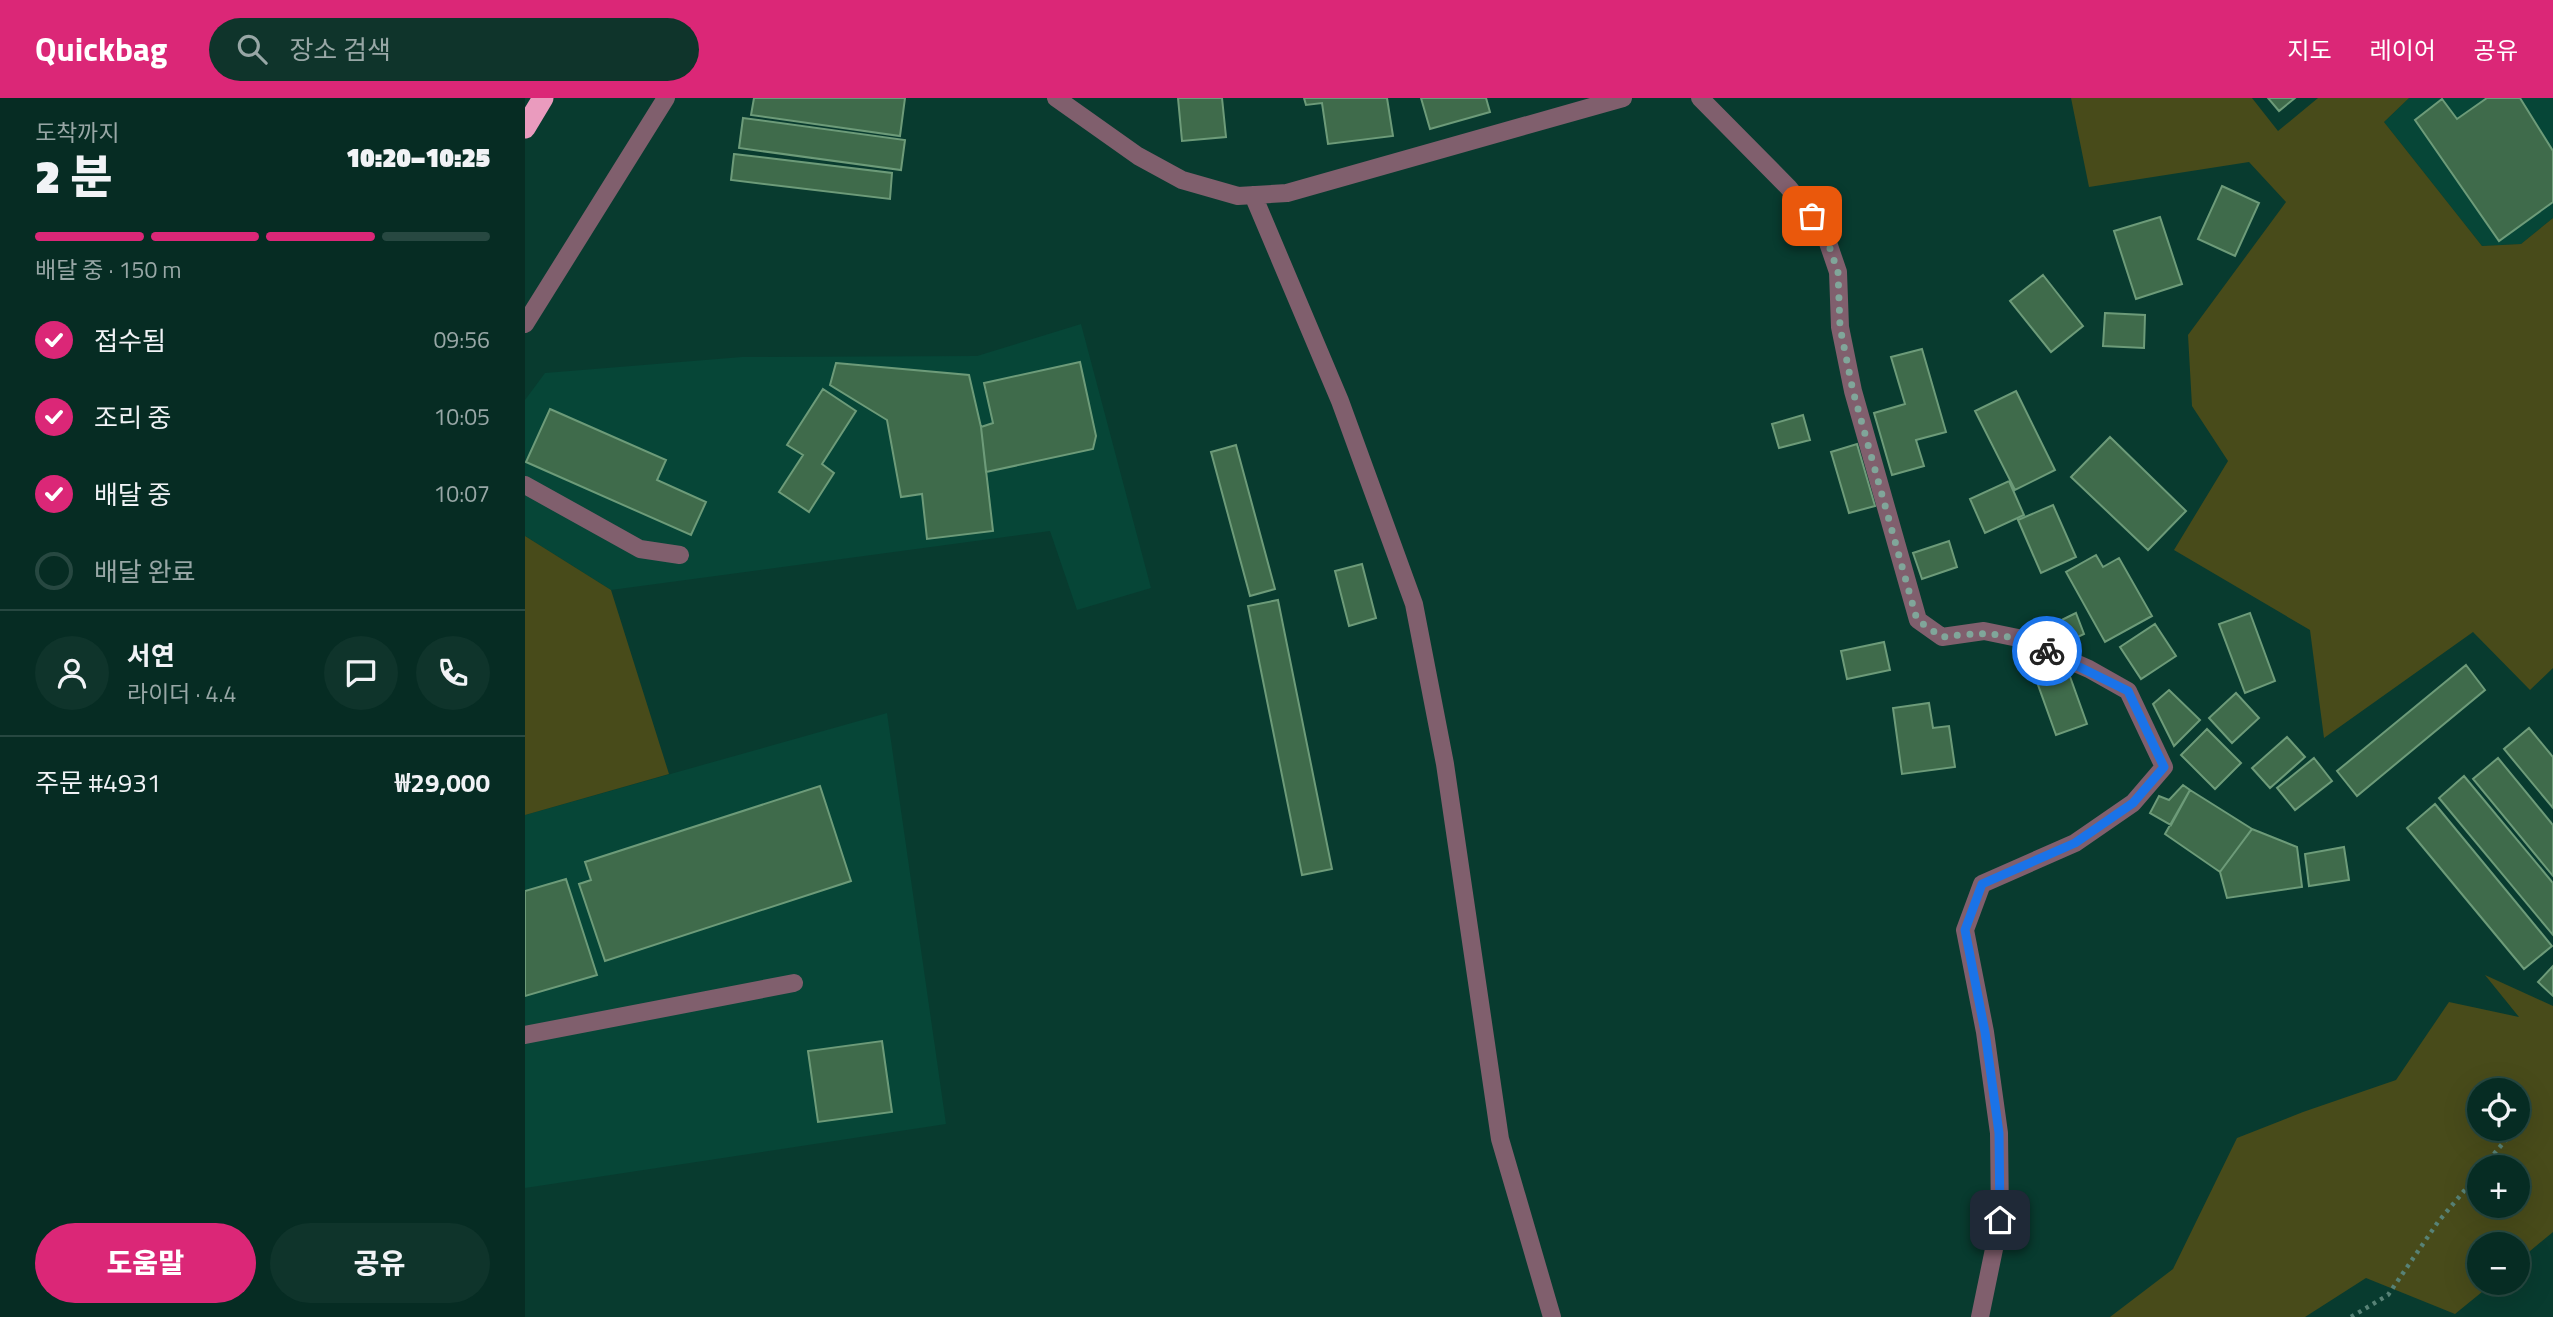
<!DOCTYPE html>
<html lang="ko">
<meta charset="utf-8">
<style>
body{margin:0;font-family:"Titillium Web","Noto Sans KR",sans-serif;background:#0f342b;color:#f1f3f6;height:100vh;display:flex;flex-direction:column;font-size:26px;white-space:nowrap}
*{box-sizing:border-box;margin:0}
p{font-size:23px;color:#98a7a6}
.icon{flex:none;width:38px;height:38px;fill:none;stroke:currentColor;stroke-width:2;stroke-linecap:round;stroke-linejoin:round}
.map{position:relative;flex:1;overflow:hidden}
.drawer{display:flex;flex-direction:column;background:#062c23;width:525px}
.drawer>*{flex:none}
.controls{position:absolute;left:1942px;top:980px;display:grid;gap:14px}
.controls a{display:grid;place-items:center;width:63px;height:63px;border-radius:50%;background:#062c23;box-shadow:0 7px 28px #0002,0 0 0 2px #274841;font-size:35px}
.pin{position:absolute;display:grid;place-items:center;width:60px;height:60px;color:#fff;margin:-30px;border-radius:14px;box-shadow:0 4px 10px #0006}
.courier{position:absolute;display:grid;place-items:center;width:70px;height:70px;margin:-35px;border:5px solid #1a73e8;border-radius:50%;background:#fff;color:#222;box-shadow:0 2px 9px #0007}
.summary em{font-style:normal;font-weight:800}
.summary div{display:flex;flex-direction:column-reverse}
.summary{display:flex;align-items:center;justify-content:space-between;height:119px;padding:0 35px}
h1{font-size:46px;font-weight:800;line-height:52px}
.bar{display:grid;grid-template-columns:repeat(4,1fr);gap:10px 7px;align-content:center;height:84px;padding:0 35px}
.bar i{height:9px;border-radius:5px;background:#274841}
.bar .selected{background:#db2777}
.bar p{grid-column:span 4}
.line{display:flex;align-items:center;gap:18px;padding:0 35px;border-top:2px solid #274841}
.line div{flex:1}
.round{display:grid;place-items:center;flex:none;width:74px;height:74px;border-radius:37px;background:#0f342b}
ol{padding:0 35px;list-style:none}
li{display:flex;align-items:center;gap:21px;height:77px}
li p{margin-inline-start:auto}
li .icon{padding:7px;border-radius:50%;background:#db2777;color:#fff;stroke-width:4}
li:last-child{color:#98a7a6}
li i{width:38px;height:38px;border:4px solid #274841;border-radius:50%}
.cta{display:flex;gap:14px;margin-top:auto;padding:14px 35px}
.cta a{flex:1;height:80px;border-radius:42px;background:#db2777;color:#fff;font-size:28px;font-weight:800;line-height:80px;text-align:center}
.cta a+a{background:#0f342b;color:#f1f3f6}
header{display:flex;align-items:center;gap:42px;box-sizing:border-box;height:98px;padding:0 35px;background:#db2777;color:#fff}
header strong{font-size:33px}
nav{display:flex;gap:38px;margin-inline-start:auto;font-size:24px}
.search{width:490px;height:63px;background:#0f342b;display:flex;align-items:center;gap:18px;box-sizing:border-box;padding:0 24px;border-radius:38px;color:#98a7a6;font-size:26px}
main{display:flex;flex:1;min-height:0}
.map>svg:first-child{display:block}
.built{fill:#064637}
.green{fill:#484b1a;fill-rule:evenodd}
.building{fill:#3f6b4b;stroke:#6d9b79;stroke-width:2}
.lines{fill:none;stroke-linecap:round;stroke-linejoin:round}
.path{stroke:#578276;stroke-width:4.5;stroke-dasharray:3.5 5;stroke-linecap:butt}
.minor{stroke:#805f6d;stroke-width:18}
.highway{stroke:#ea9bbe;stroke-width:21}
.done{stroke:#80a69a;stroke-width:7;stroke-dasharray:0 12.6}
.route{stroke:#1a73e8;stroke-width:9}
</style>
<header>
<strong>Quickbag</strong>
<div class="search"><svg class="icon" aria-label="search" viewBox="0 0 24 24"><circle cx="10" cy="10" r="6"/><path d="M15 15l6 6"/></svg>장소 검색</div>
<nav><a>지도</a><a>레이어</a><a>공유</a></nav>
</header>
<main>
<section class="drawer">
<div class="summary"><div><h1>2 분</h1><p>도착까지</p></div><em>10:20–10:25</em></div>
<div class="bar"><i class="selected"></i><i class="selected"></i><i class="selected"></i><i></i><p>배달 중 · 150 m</p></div>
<ol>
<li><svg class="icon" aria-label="check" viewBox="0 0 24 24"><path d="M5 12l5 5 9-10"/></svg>접수됨<p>09:56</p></li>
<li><svg class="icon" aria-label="check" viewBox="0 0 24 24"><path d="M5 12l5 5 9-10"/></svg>조리 중<p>10:05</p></li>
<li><svg class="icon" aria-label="check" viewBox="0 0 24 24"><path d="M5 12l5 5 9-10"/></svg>배달 중<p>10:07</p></li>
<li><i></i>배달 완료</li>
</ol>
<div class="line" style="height:126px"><a class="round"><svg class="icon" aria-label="person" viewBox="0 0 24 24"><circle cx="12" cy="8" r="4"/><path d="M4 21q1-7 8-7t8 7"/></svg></a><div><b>서연</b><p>라이더 · 4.4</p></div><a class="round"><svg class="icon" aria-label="chat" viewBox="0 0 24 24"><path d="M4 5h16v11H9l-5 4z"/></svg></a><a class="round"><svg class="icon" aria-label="phone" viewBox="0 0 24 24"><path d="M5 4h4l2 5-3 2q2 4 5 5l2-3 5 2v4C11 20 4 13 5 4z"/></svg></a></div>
<div class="line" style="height:91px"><div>주문 #4931</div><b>₩29,000</b></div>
<div class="cta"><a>도움말</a><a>공유</a></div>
</section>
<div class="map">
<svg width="2028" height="1219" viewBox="0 0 2028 1219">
<rect width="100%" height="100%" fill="#083b2f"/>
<path class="built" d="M1884,0h144v120l-32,26 -39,2 -98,-124z
M556,226l70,264 -74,22 -27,-79 -439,59 -86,-54v-136l20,-27 197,-16 235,-1z
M362,615l59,411 -421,64v-373z"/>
<path class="green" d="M1546,0h181l26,33 40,-33h91l-25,24 98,124 39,-2 32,-26v450l-23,22 -57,-58 -149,106 -14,-108 -136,-80 54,-89 -36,-55 -4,-71 98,-133 -37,-40 -160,25z
M0,438l86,54 58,184 -144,41z
M1960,877l68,31v226l-35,29v-17h-38v39h13l-38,31 -89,-36 -61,39h-195l63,-48 64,-131 66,-26 93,-32 53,-78 70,15zM1955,992h38v39h-38zM1955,1069h38v39h-38z"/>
<path class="building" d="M229,0h151l-5,38 -149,-21z
M653,0h44l4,39 -44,4z
M779,0h83l6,38 -65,8 -6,-41 -16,2z
M896,0h65l4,14 -60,17z
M1743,0h27l-16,13z
M1962,0h33l33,53v51l-54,39 -84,-121 27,-21 15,20z
M218,20l162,22 -4,30 -162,-22z
M209,56l158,19 -2,26 -159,-19z
M1697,88l37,17 -24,53 -37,-17z
M1635,119l22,67 -46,15 -22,-68z
M1518,177l40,51 -32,26 -41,-51z
M1580,215l40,2 -1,33 -41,-2z
M1397,251l24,83 -30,8 8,26 -32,9 -18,-62 31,-9 -14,-47z
M555,264l16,74 -3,13 -107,23 -5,-45 12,-4 -9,-40z
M311,265l133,12 12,52 12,104 -66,8 -5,-45 -21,3 -14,-77 -57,-35z
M298,291l33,22 -34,53 12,9 -25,39 -30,-20 24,-37 -16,-10z
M1491,293l39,79 -40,20 -40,-79z
M25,311l116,51 -9,20 49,22 -15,33 -165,-73z
M1278,317l7,25 -31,8 -7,-24z
M1585,339l76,74 -38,39 -77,-73z
M1332,346l18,62 -26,7 -18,-61z
M711,347l39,144 -25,7 -39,-144z
M1484,383l15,34 -39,18 -15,-34z
M1528,407l23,52 -35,16 -23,-53z
M1424,443l8,26 -35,12 -9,-26z
M1571,457l7,12 16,-9 33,58 -47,26 -39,-70z
M837,466l14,54 -27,8 -14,-55z
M753,502l54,269 -30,6 -54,-269z
M1551,515l8,21 -27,13 -16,-17z
M1725,515l25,68 -30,12 -26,-69z
M1630,526l21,32 -35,23 -21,-32z
M1359,544l6,28 -43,9 -6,-28z
M1941,567l19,25 -128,106 -20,-25z
M1543,573l19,53 -31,11 -19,-53z
M1644,592l31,30 -26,26 -21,-42z
M1711,595l23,25 -27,25 -23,-25z
M1404,605l4,25 16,-2 6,41 -53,7 -9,-66z
M2004,630l24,29v51l-49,-59z
M1682,631l34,34 -26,26 -34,-34z
M1762,639l18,20 -35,31 -18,-20z
M1789,660l18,23 -37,29 -18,-22z
M1973,660l55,67v51l-80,-97z
M1939,678l89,107v52l-114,-137z
M1658,687l7,5 -19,35 -21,-12 9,-17 10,4z
M295,688l31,95 -246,80 -26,-77 12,-4 -6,-18z
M1665,692l62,39 -32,43 -55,-38z
M1910,706l117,142 -28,23 -117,-141z
M1727,731l45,18 5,40 -75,11 -7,-26z
M1819,749l5,33 -40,6 -4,-32z
M41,781l31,96 -72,21v-105z
M2028,868v30l-15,-14z
M357,943l10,71 -74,10 -10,-71z"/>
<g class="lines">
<path class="path" d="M1993,1027l1,-1
M1958,1069l32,-38
M1826,1219l37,-22 50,-73 42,-50"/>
<path class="minor" d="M531,0l82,58 44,24 56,16 49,-3 336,-95
M1175,0l88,89 36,44 14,41 2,55 13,64 65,229 24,17 42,-6 34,7 71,31 39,22 36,76 -31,36 -58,40 -93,41 -17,46 20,102 14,101 1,87 -20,97
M728,97l87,206 74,203 31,160 55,375 52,178
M0,226l141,-226
M0,387l115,64 40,6
M0,937l269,-52"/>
<path class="highway" d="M0,30l18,-30"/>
</g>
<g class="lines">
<path class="done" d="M1287,118l12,15 14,41 2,55 13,64 64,229 25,17c48,-6 61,-5 105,14"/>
<path class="route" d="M1475,1122l-1,-87 -14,-101 -20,-102 17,-46 93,-41 58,-40 31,-36 -36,-76 -81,-40"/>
</g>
</svg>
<div class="controls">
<a><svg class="icon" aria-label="locate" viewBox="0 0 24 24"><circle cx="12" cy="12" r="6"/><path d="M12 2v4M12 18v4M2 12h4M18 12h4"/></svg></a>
<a>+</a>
<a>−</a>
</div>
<div class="pin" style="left:1287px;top:118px;background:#ea580c"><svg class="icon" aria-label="bag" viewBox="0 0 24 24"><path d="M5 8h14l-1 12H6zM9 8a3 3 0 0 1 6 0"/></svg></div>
<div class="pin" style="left:1475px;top:1122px;background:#1f2937"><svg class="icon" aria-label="home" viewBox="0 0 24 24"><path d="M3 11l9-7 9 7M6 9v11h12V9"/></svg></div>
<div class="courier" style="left:1522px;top:553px"><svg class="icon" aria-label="bike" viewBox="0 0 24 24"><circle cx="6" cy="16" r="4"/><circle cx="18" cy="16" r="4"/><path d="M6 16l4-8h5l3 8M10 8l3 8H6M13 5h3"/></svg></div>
</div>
</main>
